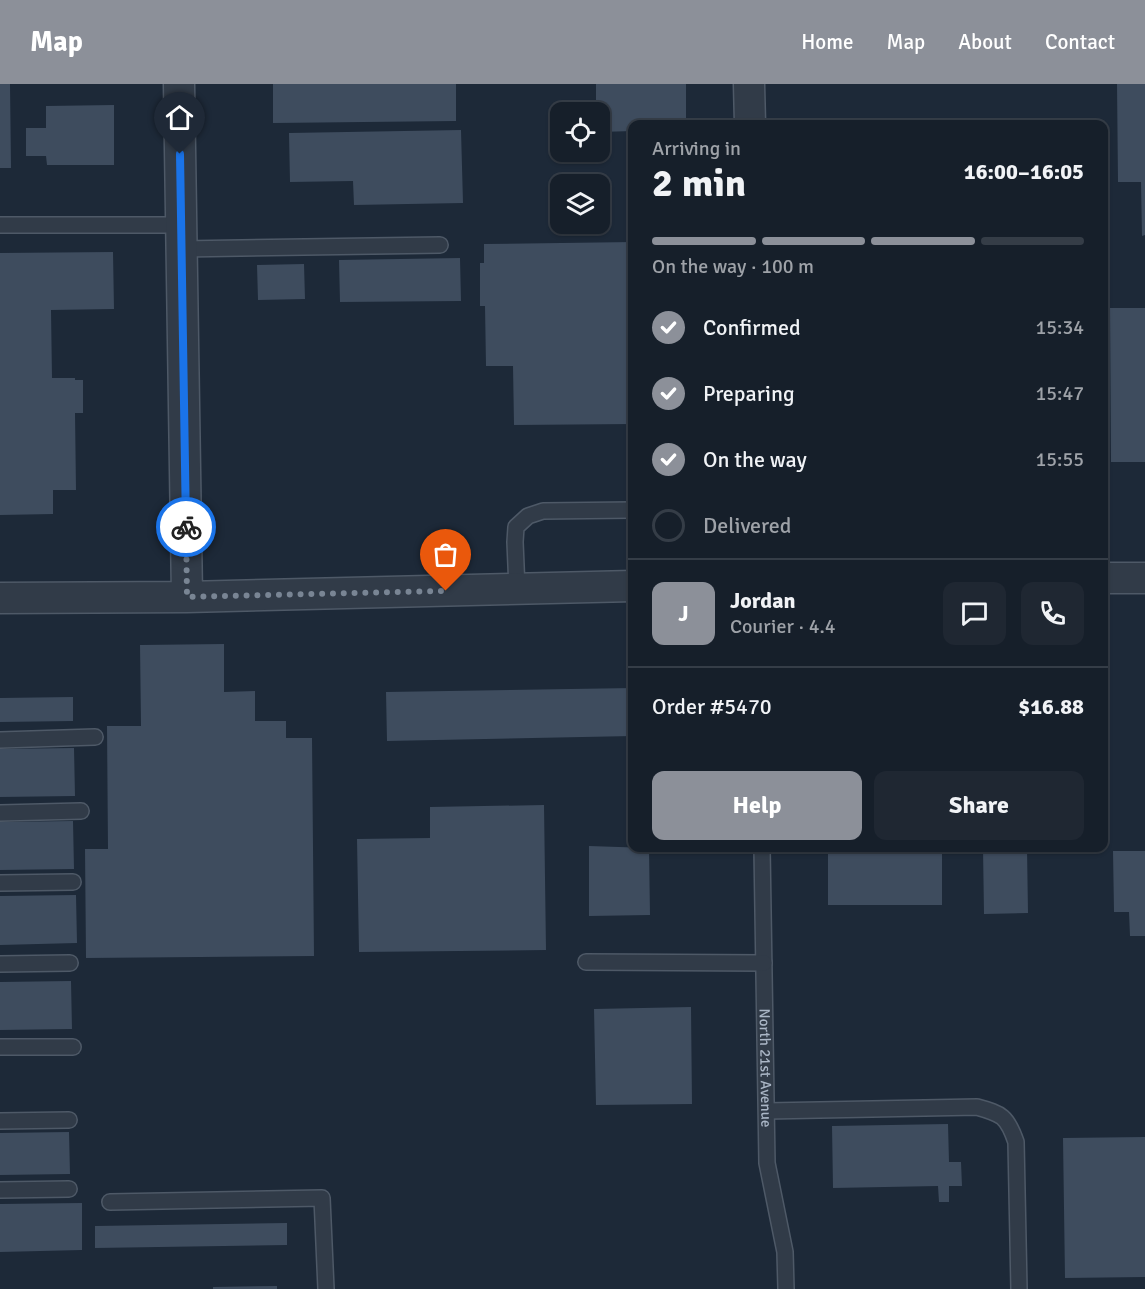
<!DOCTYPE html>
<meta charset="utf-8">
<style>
body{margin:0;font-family:Signika,sans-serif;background:#1f2732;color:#f1f3f6;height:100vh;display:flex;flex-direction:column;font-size:22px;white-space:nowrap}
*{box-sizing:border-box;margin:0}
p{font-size:20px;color:#9ea2a8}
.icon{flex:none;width:33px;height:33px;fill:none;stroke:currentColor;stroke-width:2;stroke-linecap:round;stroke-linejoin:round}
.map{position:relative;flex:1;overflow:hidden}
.details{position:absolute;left:628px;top:36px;width:480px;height:732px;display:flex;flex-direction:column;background:#161f2a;border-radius:12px;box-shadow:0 2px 4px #0004,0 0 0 2px #353d47}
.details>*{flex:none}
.controls{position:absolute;left:550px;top:18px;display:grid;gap:12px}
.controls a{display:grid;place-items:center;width:60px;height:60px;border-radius:12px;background:#161f2a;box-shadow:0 2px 4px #0004,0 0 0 2px #353d47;font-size:30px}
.pin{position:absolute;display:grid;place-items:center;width:51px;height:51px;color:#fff;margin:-62px -26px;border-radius:50% 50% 50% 0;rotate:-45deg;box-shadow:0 0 6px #0007}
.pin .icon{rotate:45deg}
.courier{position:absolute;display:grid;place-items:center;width:60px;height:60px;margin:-30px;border:4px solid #1a73e8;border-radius:50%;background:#fff;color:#222;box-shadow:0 2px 8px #0007}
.summary em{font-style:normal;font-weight:700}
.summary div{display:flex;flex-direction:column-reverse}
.summary{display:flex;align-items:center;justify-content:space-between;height:102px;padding:0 24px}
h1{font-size:39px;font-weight:700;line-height:45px}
.bar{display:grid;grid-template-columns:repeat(4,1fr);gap:9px 6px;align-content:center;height:72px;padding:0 24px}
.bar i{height:8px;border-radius:4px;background:#353d47}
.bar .on{background:#8c9099}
.bar p{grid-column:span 4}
.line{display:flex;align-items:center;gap:15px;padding:0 24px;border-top:2px solid #353d47}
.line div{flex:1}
.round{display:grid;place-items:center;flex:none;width:63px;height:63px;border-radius:12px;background:#1f2732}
ol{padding:0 24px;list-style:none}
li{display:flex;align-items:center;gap:18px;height:66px}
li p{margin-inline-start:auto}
li .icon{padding:6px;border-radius:50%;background:#8c9099;color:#fff;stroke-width:4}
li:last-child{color:#9ea2a8}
li i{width:33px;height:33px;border:3px solid #353d47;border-radius:50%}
.button{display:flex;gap:12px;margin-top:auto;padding:12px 24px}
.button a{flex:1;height:69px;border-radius:12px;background:#8c9099;color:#fff;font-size:24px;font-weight:700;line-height:69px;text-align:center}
.button a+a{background:#1f2732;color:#f1f3f6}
header{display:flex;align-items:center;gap:36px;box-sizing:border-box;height:84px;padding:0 30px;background:#8c9099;color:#fff}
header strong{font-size:28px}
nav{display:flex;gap:33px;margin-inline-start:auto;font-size:21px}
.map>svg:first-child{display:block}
.building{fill:#3e4c5e}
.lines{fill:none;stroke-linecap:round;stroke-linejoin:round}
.lane-casing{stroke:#4e5967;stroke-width:18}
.street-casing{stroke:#4e5967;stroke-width:33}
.lane{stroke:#313b48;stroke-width:15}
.street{stroke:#313b48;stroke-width:30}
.done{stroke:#798594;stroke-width:6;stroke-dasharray:0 10.8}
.route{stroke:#1a73e8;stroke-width:8}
.labels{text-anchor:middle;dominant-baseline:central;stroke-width:6;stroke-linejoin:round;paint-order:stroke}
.street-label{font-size:15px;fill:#aab6c6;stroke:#17202d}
</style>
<header>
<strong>Map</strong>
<nav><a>Home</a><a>Map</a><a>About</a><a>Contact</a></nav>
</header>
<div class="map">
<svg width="1145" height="1205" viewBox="0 0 1145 1205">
<rect width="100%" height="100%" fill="#1d2938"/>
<path class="building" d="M0,0h10l1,84h-11z
M273,0h183v37l-183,2z
M596,0h90v40h-53v7l-33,1v-20h-4z
M1117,0h28v151l-3,1 -1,-54h-23z
M114,21v60h-67l-1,-9h-20v-28h20v-22z
M461,46l2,73 -109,2 -1,-24 -63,1 -1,-49z
M633,158v182l-119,1 -1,-59h-27l-1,-60h-5v-43h4v-19z
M113,168l1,57 -63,1 1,68h23v2h8v33h-8l1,77h-23v24l-53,1v-262z
M460,174l1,43 -121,1 -1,-42z
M304,180l1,35 -47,1 -1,-35z
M1110,224h35v154h-34z
M224,560v48l31,-1v30h31v17h26l2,218 -228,2 -1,-109h23l-1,-123h34l-1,-81z
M633,604v48l-246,5 -1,-49z
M73,613v24l-73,1v-24z
M74,664l1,48 -75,1v-48z
M544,721l2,145 -187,2 -2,-113 73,-1v-31z
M73,737l1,48 -74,1v-48z
M589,762l60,2 1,67 -61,1z
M828,764h114v57h-114z
M983,764h44l1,65 -44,1z
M1113,767h32v85h-15l-1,-24h-15z
M76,811l1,48 -77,2v-49z
M71,897l1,48 -72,1v-48z
M691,923l1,97 -96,1 -2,-96z
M948,1040l1,38h12l1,24h-13v16h-10l-1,-16 -105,2 -1,-62z
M69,1048l1,42 -70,1v-42z
M1145,1053v140l-80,1 -2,-140z
M82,1119v47l-82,2v-48z
M287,1139v22l-192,3v-22z
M277,1202v3h-64v-2z"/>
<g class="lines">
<g class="lane-casing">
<g id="lane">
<path d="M0,141h181"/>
<path d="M181,165l259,-4"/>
<path d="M517,505l-2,-47 1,-15 12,-11 15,-5 90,-1"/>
<path d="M0,656l95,-3"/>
<path d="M0,729l81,-2"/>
<path id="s1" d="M762,764l5,315 18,89 1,37"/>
<path d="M0,799l73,-1"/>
<path d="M586,878l178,1"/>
<path d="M0,880l70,-1"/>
<path d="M0,963h73"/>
<path d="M767,1027l210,-4c25,7 30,9 39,35l3,147"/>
<path d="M0,1037l69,-1"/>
<path d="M0,1106l69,-1"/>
<path d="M110,1118l212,-4 4,91"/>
</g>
</g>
<g class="street-casing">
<path id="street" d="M179,0l8,513
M749,0l1,40
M1104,494h41
M0,514l187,-1 446,-11"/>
</g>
<use href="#lane" class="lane"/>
<use href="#street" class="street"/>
</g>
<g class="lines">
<path class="done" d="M186,443l1,70 259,-6"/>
<path class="route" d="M180,70l6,373"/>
</g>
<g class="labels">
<g class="street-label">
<text stroke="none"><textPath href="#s1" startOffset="220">North 21st Avenue</textPath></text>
</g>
</g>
</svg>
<div class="controls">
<a><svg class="icon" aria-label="locate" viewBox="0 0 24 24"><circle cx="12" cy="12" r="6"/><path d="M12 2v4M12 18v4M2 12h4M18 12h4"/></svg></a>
<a><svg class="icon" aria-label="layers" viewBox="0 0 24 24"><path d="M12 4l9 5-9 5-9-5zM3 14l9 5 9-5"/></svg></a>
</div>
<div class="pin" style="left:446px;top:507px;background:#ea580c"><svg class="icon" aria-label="bag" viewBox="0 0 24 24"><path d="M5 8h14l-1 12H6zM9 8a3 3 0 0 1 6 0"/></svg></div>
<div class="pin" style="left:180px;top:70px;background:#1f2937"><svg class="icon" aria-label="home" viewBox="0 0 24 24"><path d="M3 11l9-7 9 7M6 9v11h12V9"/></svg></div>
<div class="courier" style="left:186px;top:443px"><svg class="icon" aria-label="bike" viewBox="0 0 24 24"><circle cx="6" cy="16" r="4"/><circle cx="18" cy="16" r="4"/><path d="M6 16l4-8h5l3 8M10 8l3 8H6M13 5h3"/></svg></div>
<section class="details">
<div class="summary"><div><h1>2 min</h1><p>Arriving in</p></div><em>16:00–16:05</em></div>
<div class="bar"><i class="on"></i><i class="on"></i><i class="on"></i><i></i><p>On the way · 100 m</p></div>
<ol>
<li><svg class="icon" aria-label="check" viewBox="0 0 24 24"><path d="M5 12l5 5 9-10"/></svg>Confirmed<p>15:34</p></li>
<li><svg class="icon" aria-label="check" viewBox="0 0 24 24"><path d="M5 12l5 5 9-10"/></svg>Preparing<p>15:47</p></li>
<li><svg class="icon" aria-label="check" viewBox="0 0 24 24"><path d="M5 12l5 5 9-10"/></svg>On the way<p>15:55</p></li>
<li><i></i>Delivered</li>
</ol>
<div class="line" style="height:108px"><b class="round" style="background:#8c9099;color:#fff">J</b><div><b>Jordan</b><p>Courier · 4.4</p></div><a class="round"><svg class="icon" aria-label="chat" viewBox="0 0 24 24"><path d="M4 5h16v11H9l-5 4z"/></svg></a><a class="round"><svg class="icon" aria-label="phone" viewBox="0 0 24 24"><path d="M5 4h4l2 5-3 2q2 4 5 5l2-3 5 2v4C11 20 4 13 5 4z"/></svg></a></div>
<div class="line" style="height:78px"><div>Order #5470</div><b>$16.88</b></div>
<div class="button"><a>Help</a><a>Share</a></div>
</section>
</div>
